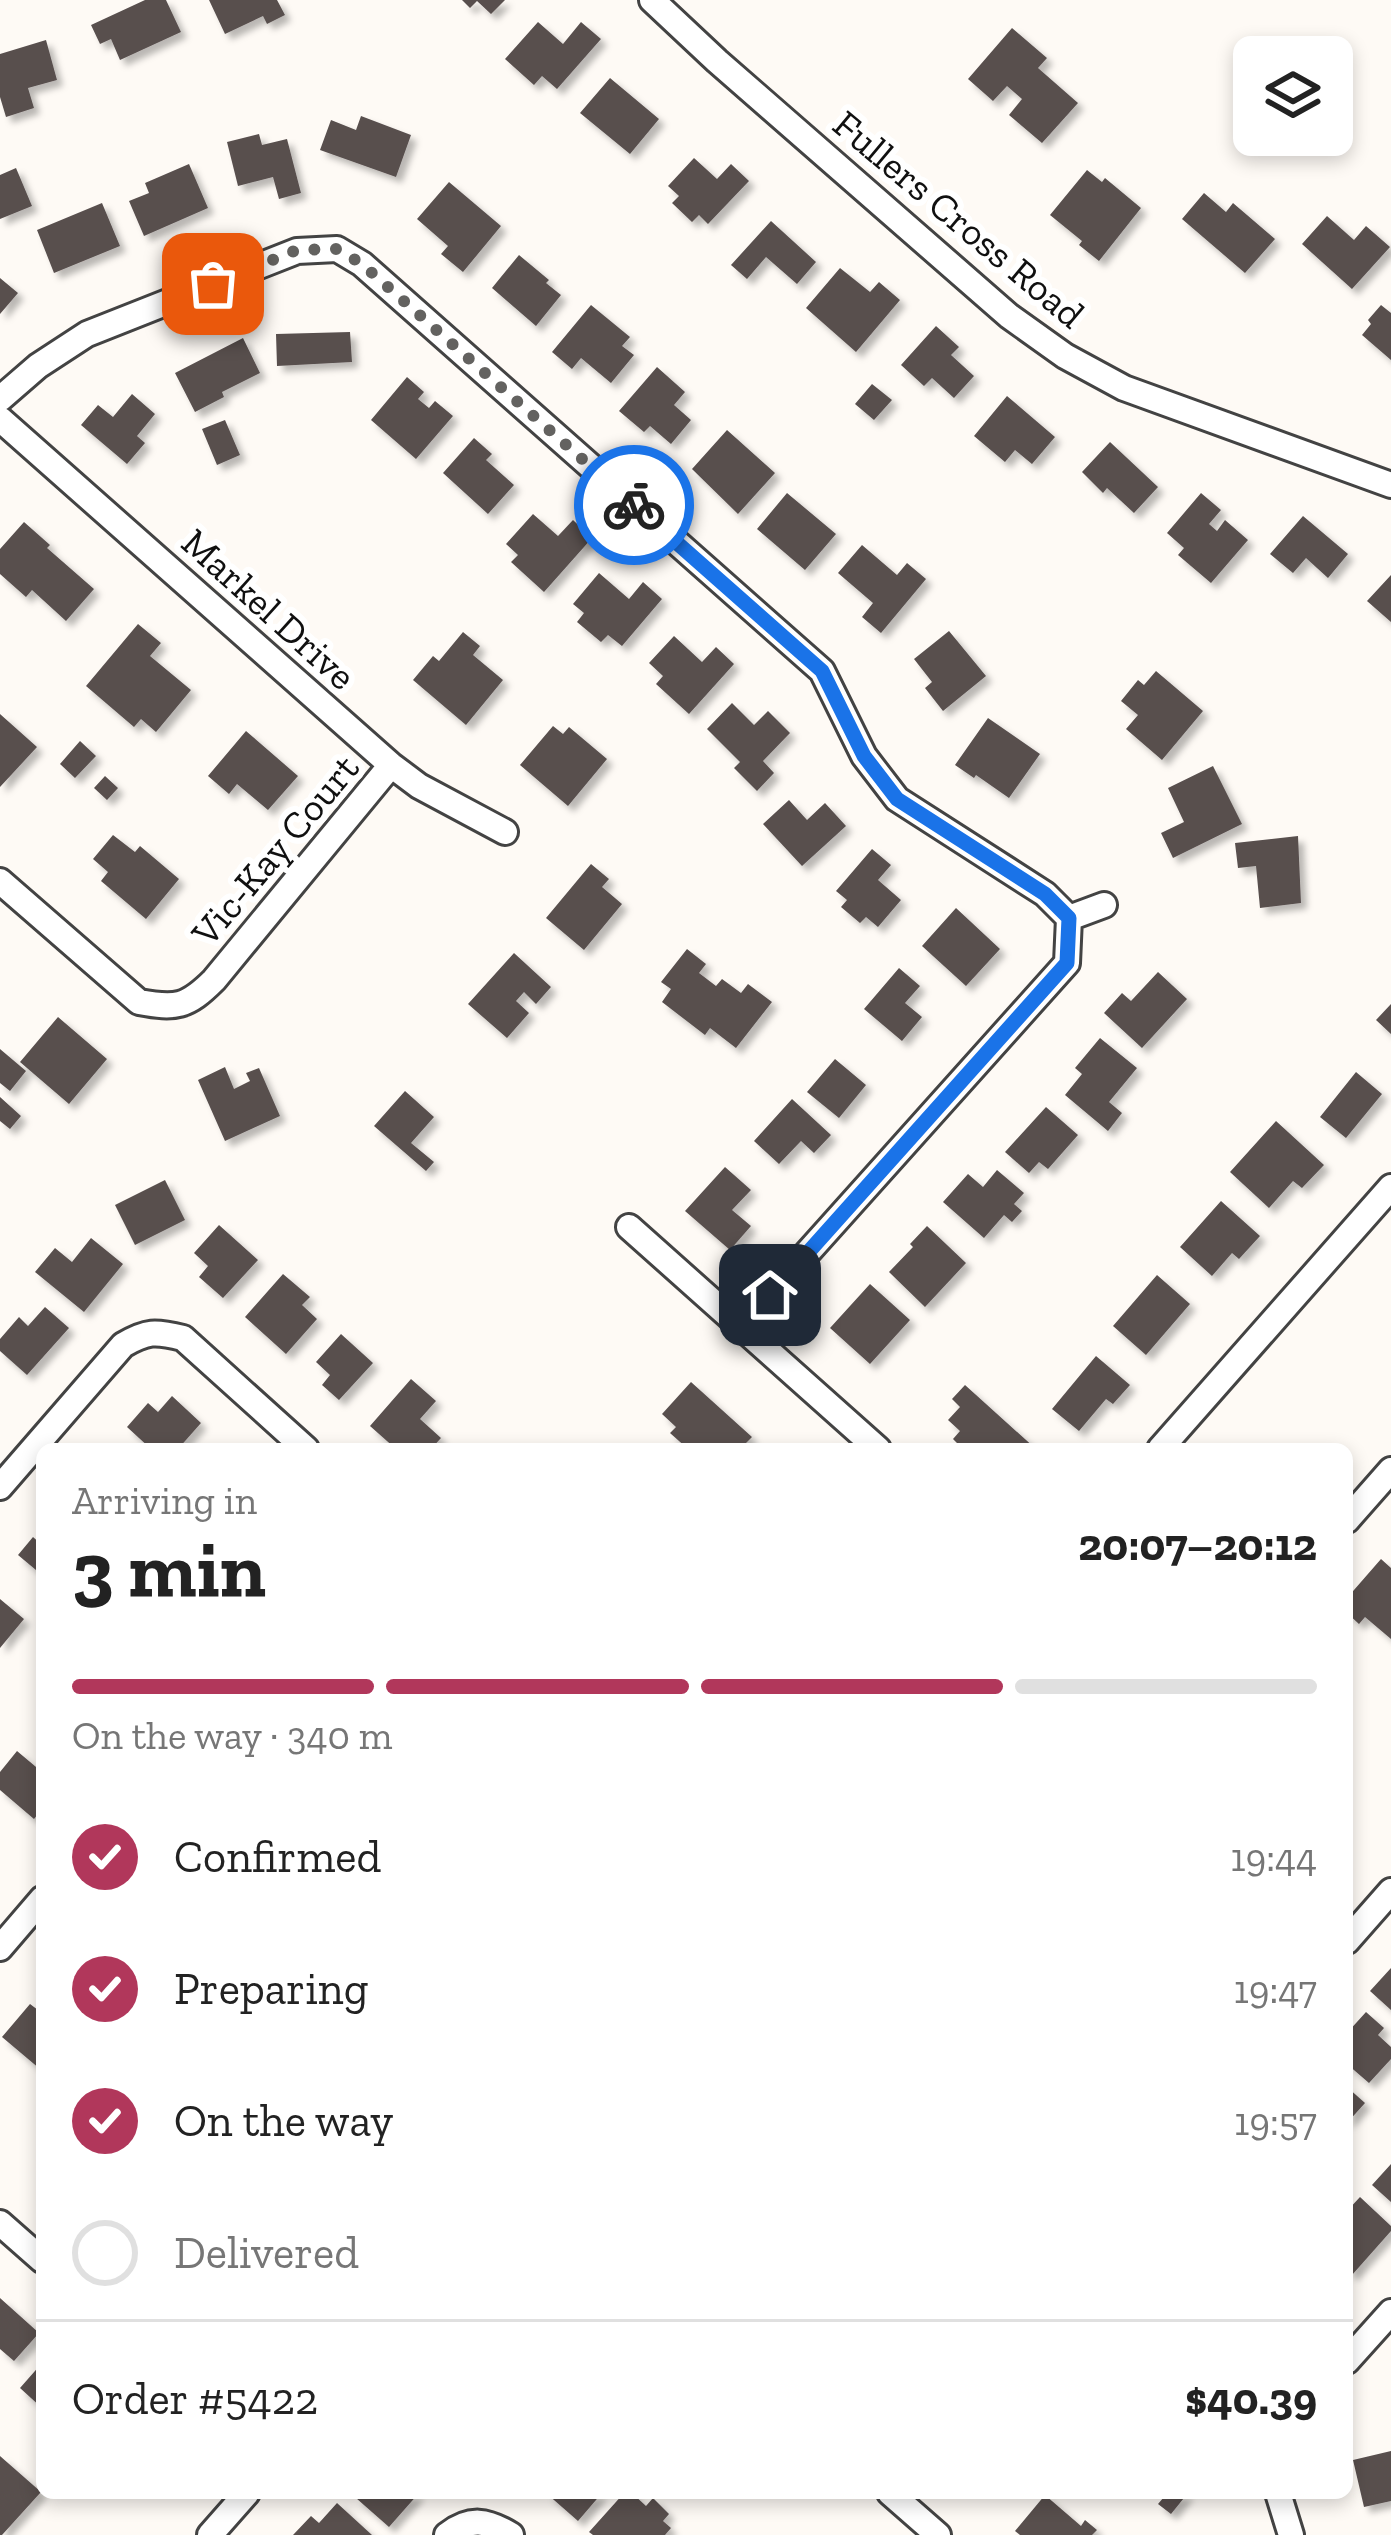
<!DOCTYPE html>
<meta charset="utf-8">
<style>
body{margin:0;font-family:"Zilla Slab",serif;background:#f2f2f2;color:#222;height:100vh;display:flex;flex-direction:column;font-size:45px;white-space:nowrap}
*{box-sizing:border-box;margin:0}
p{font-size:39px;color:#767676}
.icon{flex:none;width:66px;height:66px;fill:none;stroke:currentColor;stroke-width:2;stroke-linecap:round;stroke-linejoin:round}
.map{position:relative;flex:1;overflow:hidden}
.panel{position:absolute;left:36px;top:1443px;width:1317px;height:1056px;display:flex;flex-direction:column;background:#fff;border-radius:18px;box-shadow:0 6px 18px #0003}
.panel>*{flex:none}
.tools{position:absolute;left:1233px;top:36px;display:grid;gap:24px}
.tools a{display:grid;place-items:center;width:120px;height:120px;border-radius:18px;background:#fff;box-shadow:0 6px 18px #0003;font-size:60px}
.pin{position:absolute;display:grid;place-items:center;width:102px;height:102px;color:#fff;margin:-51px;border-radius:24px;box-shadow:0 6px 18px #0006}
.courier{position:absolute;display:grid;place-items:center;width:120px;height:120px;margin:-60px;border:9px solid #1a73e8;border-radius:50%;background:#fff;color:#222;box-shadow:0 3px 15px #0007}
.headline em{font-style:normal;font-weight:700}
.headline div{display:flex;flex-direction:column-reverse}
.headline{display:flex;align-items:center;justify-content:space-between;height:204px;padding:0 36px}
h1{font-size:78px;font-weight:700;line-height:90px}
.bar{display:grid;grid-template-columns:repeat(4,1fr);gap:18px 12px;align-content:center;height:144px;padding:0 36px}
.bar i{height:15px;border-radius:9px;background:#e0e0e0}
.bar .active{background:#b1375b}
.bar p{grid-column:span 4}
.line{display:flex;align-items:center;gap:30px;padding:0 36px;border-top:3px solid #e0e0e0}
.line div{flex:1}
ol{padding:0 36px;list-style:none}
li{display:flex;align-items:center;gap:36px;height:132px}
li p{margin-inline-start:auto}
li .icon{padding:12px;border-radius:50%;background:#b1375b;color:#fff;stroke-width:4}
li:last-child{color:#767676}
li i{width:66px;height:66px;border:6px solid #e0e0e0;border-radius:50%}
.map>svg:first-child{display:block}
.building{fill:#584f4e;filter:url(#shadow)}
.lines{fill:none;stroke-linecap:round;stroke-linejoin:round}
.minor-casing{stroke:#434343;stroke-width:30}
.minor{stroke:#fff;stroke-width:24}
.done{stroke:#636260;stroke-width:12;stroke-dasharray:0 21.6}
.route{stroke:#1a73e8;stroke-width:15}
.labels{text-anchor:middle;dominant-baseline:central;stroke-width:12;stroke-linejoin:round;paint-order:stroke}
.street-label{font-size:39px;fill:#101010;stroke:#fff}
</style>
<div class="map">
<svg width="1391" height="2535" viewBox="0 0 1391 2535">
<defs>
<filter id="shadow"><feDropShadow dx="6" dy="6" stdDeviation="3" flood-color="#0004"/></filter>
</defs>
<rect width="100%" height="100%" fill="#fefaf5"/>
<path class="building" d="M145,0h21l15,32 -61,28 -9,-21 -11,5 -9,-19z
M209,0h68l8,15 -18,9 -4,-8 -38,18z
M462,0h43l-14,14 -14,-13 -7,7z
M538,22l25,22 18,-22 20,17 -44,50 -15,-13 -8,9 -29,-26z
M1012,28l35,30 -9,10 40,35 -36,40 -33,-28 13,-16 -15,-13 -14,15 -25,-22z
M46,40l11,40 -29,8 6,20 -28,9 -6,-20v-43z
M610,78l49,41 -29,35 -50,-41z
M361,116l50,19 -15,42 -76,-27 11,-30 25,10z
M259,134l3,11 25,-6 14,54 -22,6 -6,-22 -35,9 -11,-44z
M694,158l23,21 14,-15 18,17 -41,43 -9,-9 -7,7 -20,-19 7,-7 -11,-10z
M189,164l19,44 -64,28 -15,-35 20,-8 -4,-10z
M16,168l16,38 -32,13v-44z
M1087,170l15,12 3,-4 36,30 -42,53 -20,-16 3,-4 -32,-26z
M449,182l52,44 -38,46 -22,-18 7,-8 -31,-27z
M1204,193l22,19 7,-9 42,36 -30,34 -63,-54z
M102,203l18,43 -66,27 -17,-43z
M1327,216l27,24 12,-14 24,21 -38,42 -50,-45z
M771,221l45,41 -19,22 -31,-27 -19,22 -16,-14z
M519,255l30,25 -3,3 15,12 -25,31 -44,-38z
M840,268l30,24 9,-10 21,18 -44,52 -50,-44z
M0,278l18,15 -18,21z
M591,305l39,32 -8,9 12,9 -23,28 -30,-25 -9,11 -20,-17z
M1381,305l10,8v47l-29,-25 9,-11 -3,-4z
M936,326l23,21 -8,8 23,21 -20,22 -22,-20 -8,8 -23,-21z
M350,332l2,30 -75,4 -1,-32z
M243,338l17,35 -38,19 2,5 -29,15 -20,-39z
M657,367l28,25 -11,13 17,15 -20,24 -21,-18 -6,6 -25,-21z
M407,377l17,15 -6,7 11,9 6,-7 18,15 -37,43 -45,-39z
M872,384l20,16 -18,20 -19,-16z
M132,394l23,20 -18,22 8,7 -18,21 -46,-39 17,-20 15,12z
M1007,396l48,41 -23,27 -17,-14 -10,12 -31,-26z
M225,420l15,35 -23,10 -15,-36z
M727,430l48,43 -37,41 -46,-45z
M474,438l18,16 -6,6 28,25 -26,29 -45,-41z
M1110,442l48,45 -24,26 -27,-25 -4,5 -21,-21z
M787,493l49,41 -31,36 -48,-41z
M1201,493l20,17 -12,14 8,7 8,-11 23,20 -37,43 -33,-28 6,-7 -17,-15z
M533,514l25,22 15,-16 19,18 -48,54 -33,-30 7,-7 -12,-11z
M1303,516l45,38 -20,24 -22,-20 -13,15 -23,-19z
M24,522l26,23 -3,3 47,41 -28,32 -34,-31 -6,7 -26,-23v-25z
M862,545l35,30 10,-12 19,16 -45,54 -19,-16 11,-14 -35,-30z
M599,573l30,26 14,-17 19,17 -40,47 -14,-11 -7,7 -24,-20 7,-9 -11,-9z
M1391,575v47l-24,-21z
M138,624l23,19 -11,13 41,34 -35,42 -15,-13 -7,8 -48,-41z
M949,631l37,45 -43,35 -18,-23 7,-6 -18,-23z
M463,632l17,14 -7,9 30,25 -37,45 -53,-45 20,-24 6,5z
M674,636l28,26 14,-15 18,17 -45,50 -33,-30 7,-8 -14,-13z
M1156,671l47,40 -41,49 -36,-31 12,-14 -17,-14 17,-21 6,5z
M732,703l22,22 14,-14 22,22 -27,28 11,12 -17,18 -23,-23 6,-6 -33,-33z
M0,714l37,33 -37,40z
M988,718l52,36 -31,44 -33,-23 -2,3 -19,-13z
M553,726l10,8 6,-7 38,32 -39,47 -48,-41z
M246,731l52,45 -30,34 -31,-26 -8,10 -21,-18z
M80,741l16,15 -21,22 -15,-14z
M1213,766l29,58 -69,34 -12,-25 23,-11 -16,-34z
M105,776l13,12 -11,12 -13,-12z
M789,800l18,20 18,-17 21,23 -44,40 -39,-42z
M113,835l22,17 5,-6 39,33 -33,40 -45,-38 7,-9 -15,-13z
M1298,836l3,67 -41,5 -4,-42 -18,2 -3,-25z
M872,849l19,16 -13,15 23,20 -23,27 -12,-10 -6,6 -19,-16 6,-7 -11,-9z
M591,864l18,15 -7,8 20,17 -38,46 -38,-32z
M956,908l44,41 -34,37 -44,-40z
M687,949l19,15 -7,9 17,13 6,-7 19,14 7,-9 24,18 -36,46 -26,-20 -5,7 -43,-33 9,-13 -10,-7z
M514,953l37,34 -15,17 -12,-12 -8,9 13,12 -22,25 -39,-34z
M899,968l21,18 -15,17 17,14 -20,24 -38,-32z
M1158,972l29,27 -45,49 -38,-35 18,-20 9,8z
M1391,1004v30l-15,-14z
M58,1017l49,42 -38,45 -49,-42z
M1100,1038l37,30 -28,34 13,11 -14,18 -43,-36 17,-21 -7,-6z
M0,1049l26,22 -16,20 -10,-8z
M835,1059l31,26 -27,33 -32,-26z
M225,1067l9,22 16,-8 -4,-8 13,-5 21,48 -55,25 -27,-61z
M1356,1072l26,22 -36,44 -26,-21z
M405,1091l29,26 -23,26 23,19 -8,9 -52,-45z
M0,1097l21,19 -11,13 -10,-8z
M792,1099l39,36 -17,18 -13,-12 -22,23 -25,-23z
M1046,1107l32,28 -30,34 -9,-7 -10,11 -24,-21z
M1276,1121l48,44 -22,23 -9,-7 -24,27 -39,-36z
M725,1167l26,23 -19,20 19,16 -21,24 -45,-39z
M997,1170l27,23 -10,11 8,7 -10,11 -8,-7 -20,23 -41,-36 25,-28 15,13z
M165,1180l20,40 -50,25 -20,-40z
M1221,1201l39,35 -21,23 -7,-6 -20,23 -32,-29z
M219,1225l39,35 -35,38 -24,-21 9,-11 -14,-13z
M927,1226l39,37 -41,44 -36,-35 24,-25 -3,-3z
M91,1238l32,26 -39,48 -49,-40 20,-24 17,14z
M283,1274l27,23 -8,8 15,14 -31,35 -41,-37z
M1157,1275l33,29 -44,51 -33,-29z
M870,1284l40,36 -40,44 -40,-36z
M45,1307l24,21 -42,47 -27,-24v-12l19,-22 9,9z
M341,1334l32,29 -34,37 -17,-15 8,-10 -14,-13z
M1096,1356l34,29 -17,19 -7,-5 -27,32 -27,-22z
M411,1379l25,22 -16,18 21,19 -10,11h-35l-26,-23z
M691,1382l61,55 -12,12h-52l-18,-16 6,-6 -14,-13z
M965,1385l71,64h-73l-10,-10 7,-8 -12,-11 12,-13 -8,-8z
M172,1396l29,27 -23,26h-27l-24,-22 21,-24 10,9z
M33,1537l9,8v30l-24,-20z
M1381,1559l10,9v71l-26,-22 -6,7 -12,-11v-15z
M0,1599l24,20 -24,29z
M17,1751l25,21v37l-8,10 -34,-29v-18z
M1391,1968v42l-21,-19z
M30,2004l12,9 -2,56 -38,-32z
M1366,2012l18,16 -6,7 13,12v12l-22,24 -22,-19v-31z
M1347,2087l18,16 -18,20z
M1391,2164v38l-19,-17z
M1360,2197l31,29v5l-39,44 -5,-5v-59z
M0,2298l39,35 -25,28 -14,-12z
M42,2363v45l-22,-20z
M1391,2451v50l-27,6 -11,-47z
M0,2456l41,36 -39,43h-2z
M360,2493h59l-30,34 -33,-29z
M546,2493h56l-24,28z
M624,2493h8l14,13 7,-8 16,16 -6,7 8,7 -6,7h-72l-4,-3z
M1160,2493h28l-17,21 -13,-10 6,-7z
M1045,2495l36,31 4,-6 12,10 -5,5h-72l-5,-4z
M337,2503l35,32h-79l18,-19 8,7z"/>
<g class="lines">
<g class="minor-casing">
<path id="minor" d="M652,0l65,61 292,255 56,40 59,32 267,97
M0,399l38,-33 49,-32 210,-83 40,-2 25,15 460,407 42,85 33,43 148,95 24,24 -2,45 -327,365
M0,419l391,346 28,21 86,46
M0,881l139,121c37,7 48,5 75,-22l177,-215
M1069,918l35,-13
M629,1227l249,222
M1160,1449l231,-262
M0,1487l123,-142c24,-14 32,-14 60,-7l123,111
M1347,1520l44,-50
M1347,1941l44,-50
M0,1948l42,-49
M0,2223l42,37
M1347,2361l44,-49
M890,2493l48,42
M1278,2493l13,42
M210,2535l37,-42
M447,2535c23,-18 40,-15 64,0"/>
</g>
<use href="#minor" class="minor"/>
</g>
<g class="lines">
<path class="done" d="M213,284l84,-34 40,-1 25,15 272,241"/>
<path class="route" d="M634,505l188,166 42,85 33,43 148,95 24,24 -2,45 -297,332"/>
</g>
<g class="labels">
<g class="street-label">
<text transform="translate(959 219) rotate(40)">Fullers Cross Road</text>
<text transform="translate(269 609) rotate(42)">Markel Drive</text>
<text transform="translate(275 850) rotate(-50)">Vic-Kay Court</text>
</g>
</g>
</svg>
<div class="tools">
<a><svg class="icon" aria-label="layers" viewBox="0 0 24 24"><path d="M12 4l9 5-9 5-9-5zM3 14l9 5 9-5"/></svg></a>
</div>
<div class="pin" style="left:213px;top:284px;background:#ea580c"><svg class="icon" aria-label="bag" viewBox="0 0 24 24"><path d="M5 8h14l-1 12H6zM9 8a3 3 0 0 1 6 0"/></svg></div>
<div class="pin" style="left:770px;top:1295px;background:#1f2937"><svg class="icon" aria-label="home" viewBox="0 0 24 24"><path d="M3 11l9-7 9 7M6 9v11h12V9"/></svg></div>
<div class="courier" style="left:634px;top:505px"><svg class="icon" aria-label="bike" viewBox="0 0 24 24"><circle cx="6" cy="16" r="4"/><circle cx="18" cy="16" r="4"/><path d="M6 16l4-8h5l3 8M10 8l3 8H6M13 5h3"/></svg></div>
<section class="panel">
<div class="headline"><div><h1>3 min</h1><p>Arriving in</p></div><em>20:07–20:12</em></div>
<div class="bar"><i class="active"></i><i class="active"></i><i class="active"></i><i></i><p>On the way · 340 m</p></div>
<ol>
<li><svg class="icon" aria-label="check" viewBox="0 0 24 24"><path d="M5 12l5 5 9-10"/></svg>Confirmed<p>19:44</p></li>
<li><svg class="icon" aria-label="check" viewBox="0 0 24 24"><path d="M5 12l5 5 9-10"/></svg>Preparing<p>19:47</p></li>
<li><svg class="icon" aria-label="check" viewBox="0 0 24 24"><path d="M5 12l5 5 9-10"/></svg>On the way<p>19:57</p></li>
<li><i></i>Delivered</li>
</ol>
<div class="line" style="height:156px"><div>Order #5422</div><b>$40.39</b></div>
</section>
</div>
